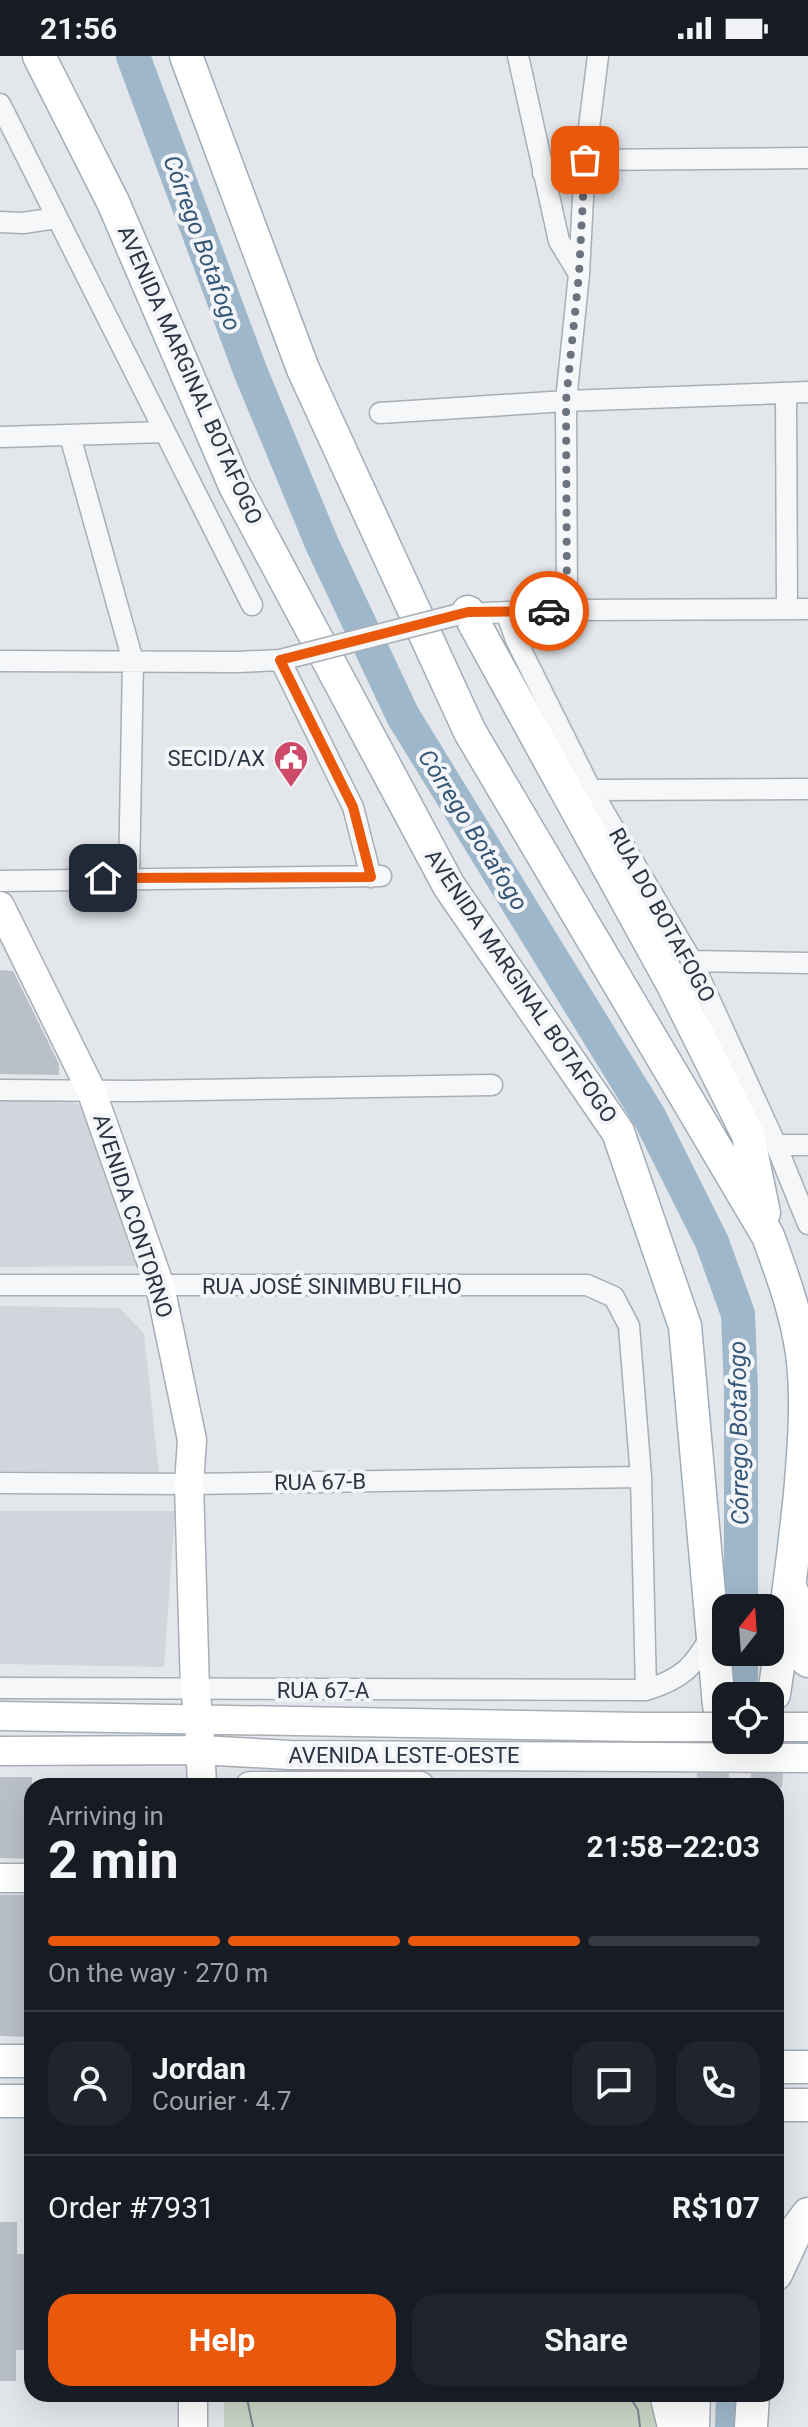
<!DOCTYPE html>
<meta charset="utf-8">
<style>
body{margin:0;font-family:Roboto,sans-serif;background:#20242c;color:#f1f3f6;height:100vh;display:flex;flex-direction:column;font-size:30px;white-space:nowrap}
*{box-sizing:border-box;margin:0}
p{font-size:26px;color:#9ea1a6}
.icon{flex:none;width:44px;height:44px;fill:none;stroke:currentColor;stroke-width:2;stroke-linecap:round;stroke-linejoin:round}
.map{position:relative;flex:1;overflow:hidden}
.sheet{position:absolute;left:24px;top:1722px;width:760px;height:624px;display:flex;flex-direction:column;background:#171b24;border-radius:24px;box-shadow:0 8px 32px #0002}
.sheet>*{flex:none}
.needle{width:52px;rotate:17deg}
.buttons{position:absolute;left:712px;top:1538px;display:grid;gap:16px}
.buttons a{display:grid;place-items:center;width:72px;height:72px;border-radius:16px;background:#171b24;box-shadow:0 8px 32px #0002;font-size:40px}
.pin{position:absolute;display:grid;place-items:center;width:68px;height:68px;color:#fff;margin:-34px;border-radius:16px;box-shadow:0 4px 12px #0006}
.courier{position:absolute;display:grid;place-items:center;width:80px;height:80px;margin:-40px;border:6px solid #ea580c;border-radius:50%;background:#fff;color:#222;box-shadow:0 2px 10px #0007}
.summary em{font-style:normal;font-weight:700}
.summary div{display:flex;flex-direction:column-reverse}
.summary{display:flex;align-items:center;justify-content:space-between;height:136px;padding:0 24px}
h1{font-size:52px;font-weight:700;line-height:60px}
.bar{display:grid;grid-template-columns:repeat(4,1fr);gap:12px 8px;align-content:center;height:96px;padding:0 24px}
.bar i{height:10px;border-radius:6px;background:#363941}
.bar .selected{background:#ea580c}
.bar p{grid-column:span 4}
.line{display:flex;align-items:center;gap:20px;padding:0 24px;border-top:2px solid #363941}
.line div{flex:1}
.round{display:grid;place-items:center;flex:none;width:84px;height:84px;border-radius:24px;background:#20242c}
.primary-button{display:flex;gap:16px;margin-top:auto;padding:16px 24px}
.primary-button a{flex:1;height:92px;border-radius:24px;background:#ea580c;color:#fff;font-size:32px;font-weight:700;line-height:92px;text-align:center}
.primary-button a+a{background:#20242c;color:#f1f3f6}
.status{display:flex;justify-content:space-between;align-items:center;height:56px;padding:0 40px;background:#171b24;direction:ltr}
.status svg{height:22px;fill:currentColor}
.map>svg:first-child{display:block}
.built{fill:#d1d6dd}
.green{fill:#cad5c4}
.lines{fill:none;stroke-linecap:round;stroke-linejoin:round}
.canal{stroke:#9fb7ca;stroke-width:20}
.river{stroke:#9fb7ca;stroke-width:34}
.building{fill:#bac0c8}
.primary-tunnel{stroke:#bec3c9;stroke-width:32;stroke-dasharray:32 16;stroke-linecap:butt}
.street-casing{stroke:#a8aeb5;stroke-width:23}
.secondary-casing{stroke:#a8aeb5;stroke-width:31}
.primary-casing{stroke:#a2acb7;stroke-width:35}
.street{stroke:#f6f7f9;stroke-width:20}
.secondary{stroke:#fff;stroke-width:28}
.primary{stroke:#fff;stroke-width:32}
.tram{stroke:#7c8794;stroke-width:2}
.street-bridge-casing{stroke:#a8aeb5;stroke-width:23;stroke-linecap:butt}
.secondary-bridge-casing{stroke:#a8aeb5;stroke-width:31;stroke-linecap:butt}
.street-bridge{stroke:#f6f7f9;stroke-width:20}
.secondary-bridge{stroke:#fff;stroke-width:28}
.done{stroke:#6b737e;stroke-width:8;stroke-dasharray:0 14.4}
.route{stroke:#ea580c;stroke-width:10}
.labels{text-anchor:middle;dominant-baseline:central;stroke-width:8;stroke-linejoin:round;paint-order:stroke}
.street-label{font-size:22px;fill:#2b3543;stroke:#f3f5f8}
.poi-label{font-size:22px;fill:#2b3543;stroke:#f3f5f8;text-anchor:end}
.water-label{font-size:24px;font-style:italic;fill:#355777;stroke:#f3f5f8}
</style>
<div class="status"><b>21:56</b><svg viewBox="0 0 49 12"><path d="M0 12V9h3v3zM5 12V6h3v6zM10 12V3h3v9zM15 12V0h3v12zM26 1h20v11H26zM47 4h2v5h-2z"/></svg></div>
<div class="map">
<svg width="808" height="2371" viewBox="0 0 808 2371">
<rect width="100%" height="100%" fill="#e3e7eb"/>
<path class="built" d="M0,1039h46l32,9 17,16 43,146 -138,1z
M0,1250l120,2 24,26 15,139 -159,-2z
M0,1455h175l-11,156 -164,-3z"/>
<path class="green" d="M224,2338h442l8,33h-450z"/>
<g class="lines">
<path class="canal" d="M725,2371l1,-33"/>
<path class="river" d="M133,0l118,317 71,171 81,172 247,402 62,124 26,72 3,76v218
M741,1622v-26"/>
</g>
<path class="building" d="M0,914l13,1 46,93v11l-59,-1z
M0,1721h32v82l-32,-1z
M0,1839h32v142l-32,-1z
M0,2166h17v32h15v96h-16v31h-16z"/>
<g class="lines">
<path class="primary-tunnel" d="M712,1730l7,-81
M766,1730l4,-46"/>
<g class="street-casing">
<path id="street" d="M518,0l41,185 20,33
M0,48l252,501
M543,117l42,-13 223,-2
M0,166l23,1 34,-5
M786,337l1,216
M380,357l186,-12 242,-9
M70,380l63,225 -4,217
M0,381l165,-5
M567,554l-1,-209 13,-127 6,-114 13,-104
M506,556l10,28 75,150 101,171 84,184 32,79
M460,558l107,-4 241,-1
M280,604l73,147 18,70
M0,605l237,1 43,-2 16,-4
M591,734l217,-1
M0,825l381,-5
M692,905l116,2
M0,1034l133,1 359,-6
M776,1089h32
M0,1229h587l27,12 15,29 12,151 5,213
M0,1427l189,1 452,-7
M0,1632l646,2c36,-11 48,-23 66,-56"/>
</g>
<g class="secondary-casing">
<path id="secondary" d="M0,850l91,184 69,196 32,154 -3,44 6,205 4,31 3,66
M794,1535l11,70 3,2
M0,1660l642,11
M0,1695l200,-1 89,5 360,2
M250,1730h170
M0,1822h32
M193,2338v33"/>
</g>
<g class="primary-casing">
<path id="primary" d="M39,0l74,146 122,284 214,400 169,246 67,194 34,379
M186,0l117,313 167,363 298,504c14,38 28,76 34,117 6,47 2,94 -2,141 -7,67 -16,134 -26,200
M468,556l204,371 76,152 16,78
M0,2005h32
M776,2011h32
M0,2045h32
M776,2049h32
M776,2218l21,-45 11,-15
M666,2338l8,33
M693,2371l1,-33
M751,2371l2,-33"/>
</g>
<use href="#street" class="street"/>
<use href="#secondary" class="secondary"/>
<use href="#primary" class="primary"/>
<path class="tram" d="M246,2338l7,33
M628,2338l10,16 2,17"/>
<g class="street-bridge-casing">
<path id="street-bridge" d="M296,600l160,-41"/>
</g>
<g class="secondary-bridge-casing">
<path id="secondary-bridge" d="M642,1671h84
M770,1671h38
M649,1701l159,1"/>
</g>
<use href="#street-bridge" class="street-bridge"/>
<use href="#secondary-bridge" class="secondary-bridge"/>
</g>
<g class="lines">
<path class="done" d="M549,555l18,-1 -1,-209 13,-127 6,-114"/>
<path class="route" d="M103,822l268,-1 -18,-70 -73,-147 188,-48 81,-1"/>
</g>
<defs>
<g id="civic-pin" transform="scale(1.8)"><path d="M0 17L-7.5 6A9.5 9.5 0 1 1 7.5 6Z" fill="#cd4a68" stroke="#f3f5f8"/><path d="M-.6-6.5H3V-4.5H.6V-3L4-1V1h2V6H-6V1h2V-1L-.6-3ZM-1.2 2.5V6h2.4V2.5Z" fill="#fff"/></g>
</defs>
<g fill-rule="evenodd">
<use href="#civic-pin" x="291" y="702"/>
</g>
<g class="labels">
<g class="street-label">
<text transform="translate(190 319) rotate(66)">AVENIDA MARGINAL BOTAFOGO</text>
<text transform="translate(662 859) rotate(61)">RUA DO BOTAFOGO</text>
<text transform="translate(521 930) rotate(56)">AVENIDA MARGINAL BOTAFOGO</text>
<text transform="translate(133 1160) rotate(72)">AVENIDA CONTORNO</text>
<text x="332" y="1230">RUA JOSÉ SINIMBU FILHO</text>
<text transform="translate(320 1426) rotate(-1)">RUA 67-B</text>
<text x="323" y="1634">RUA 67-A</text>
<text x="404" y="1699">AVENIDA LESTE-OESTE</text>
</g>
<g class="poi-label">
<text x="265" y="702">SECID/AX</text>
</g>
<g class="water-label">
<text transform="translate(202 187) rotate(70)">Córrego Botafogo</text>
<text transform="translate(473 774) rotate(58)">Córrego Botafogo</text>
<text transform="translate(739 1377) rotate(-91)">Córrego Botafogo</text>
</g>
</g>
</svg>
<div class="buttons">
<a><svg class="needle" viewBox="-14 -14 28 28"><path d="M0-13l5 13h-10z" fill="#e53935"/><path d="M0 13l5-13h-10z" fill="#9ea1a6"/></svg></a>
<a><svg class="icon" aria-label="locate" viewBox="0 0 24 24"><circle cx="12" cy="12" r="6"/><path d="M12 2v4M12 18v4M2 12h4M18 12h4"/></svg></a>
</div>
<div class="pin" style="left:585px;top:104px;background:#ea580c"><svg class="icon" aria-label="bag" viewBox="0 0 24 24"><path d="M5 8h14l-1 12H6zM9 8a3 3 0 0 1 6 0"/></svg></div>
<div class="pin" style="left:103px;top:822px;background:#1f2937"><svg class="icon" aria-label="home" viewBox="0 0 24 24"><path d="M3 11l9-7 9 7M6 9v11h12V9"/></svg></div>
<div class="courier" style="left:549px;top:555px"><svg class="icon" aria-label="car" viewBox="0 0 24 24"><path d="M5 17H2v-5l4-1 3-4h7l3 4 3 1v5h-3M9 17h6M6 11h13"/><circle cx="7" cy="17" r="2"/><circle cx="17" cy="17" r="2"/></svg></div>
<section class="sheet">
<div class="summary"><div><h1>2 min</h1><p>Arriving in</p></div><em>21:58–22:03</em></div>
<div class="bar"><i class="selected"></i><i class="selected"></i><i class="selected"></i><i></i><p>On the way · 270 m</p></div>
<div class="line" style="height:144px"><a class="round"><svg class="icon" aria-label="person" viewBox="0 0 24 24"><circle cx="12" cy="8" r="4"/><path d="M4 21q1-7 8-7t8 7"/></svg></a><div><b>Jordan</b><p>Courier · 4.7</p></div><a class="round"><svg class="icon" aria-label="chat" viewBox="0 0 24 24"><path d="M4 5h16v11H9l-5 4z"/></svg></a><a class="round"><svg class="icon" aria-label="phone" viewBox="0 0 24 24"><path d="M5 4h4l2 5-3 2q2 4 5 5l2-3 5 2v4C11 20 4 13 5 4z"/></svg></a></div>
<div class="line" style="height:104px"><div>Order #7931</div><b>R$107</b></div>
<div class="primary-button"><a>Help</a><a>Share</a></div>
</section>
</div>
